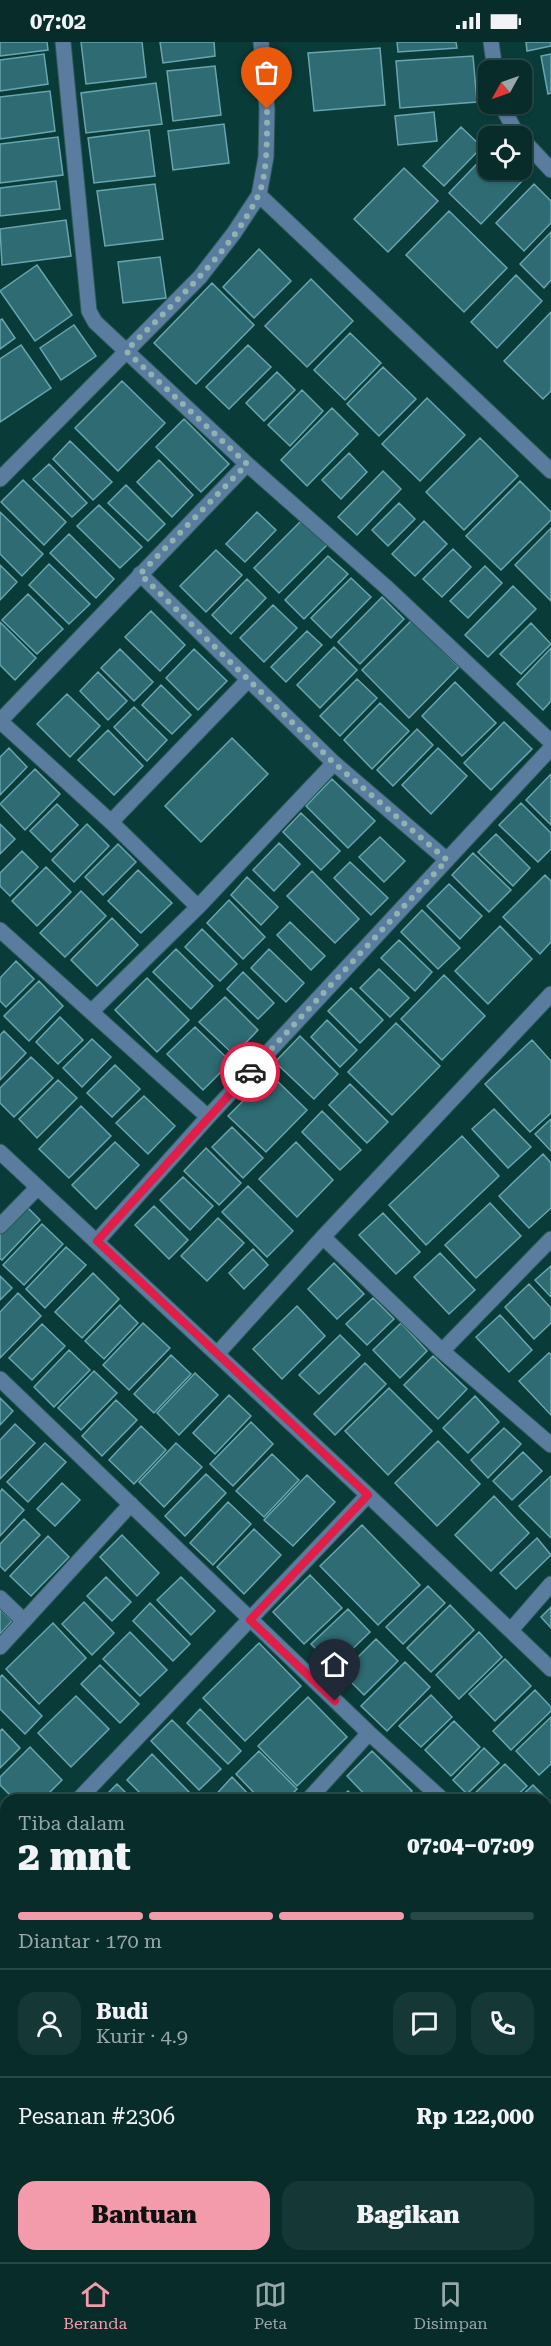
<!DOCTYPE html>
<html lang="id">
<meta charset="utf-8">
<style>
body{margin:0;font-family:"Roboto Serif",serif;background:#153836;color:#f1f3f6;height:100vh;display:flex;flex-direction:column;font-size:22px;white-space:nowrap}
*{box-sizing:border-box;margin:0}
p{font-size:20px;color:#98a7a8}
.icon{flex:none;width:33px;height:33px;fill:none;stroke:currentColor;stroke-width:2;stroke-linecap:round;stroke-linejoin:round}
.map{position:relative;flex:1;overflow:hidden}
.sheet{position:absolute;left:0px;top:1752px;width:552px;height:468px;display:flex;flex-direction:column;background:#072c2a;border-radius:18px 18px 0 0;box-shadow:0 2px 4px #0004,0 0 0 2px #284847}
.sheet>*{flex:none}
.needle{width:39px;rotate:230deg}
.controls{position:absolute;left:478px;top:18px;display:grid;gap:12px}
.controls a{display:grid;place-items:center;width:54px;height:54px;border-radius:12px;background:#072c2a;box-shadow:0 2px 4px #0004,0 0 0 2px #284847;font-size:30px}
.pin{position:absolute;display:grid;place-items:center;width:51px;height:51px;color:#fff;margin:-62px -26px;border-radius:50% 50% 50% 0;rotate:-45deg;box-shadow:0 0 6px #0007}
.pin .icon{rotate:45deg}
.courier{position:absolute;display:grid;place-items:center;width:60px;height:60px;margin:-30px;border:4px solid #e11d48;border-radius:50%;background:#fff;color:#222;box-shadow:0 2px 8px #0007}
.summary em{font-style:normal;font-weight:800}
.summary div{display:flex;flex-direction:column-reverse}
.summary{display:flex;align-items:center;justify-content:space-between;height:102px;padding:0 18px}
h1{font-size:39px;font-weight:800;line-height:45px}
.bar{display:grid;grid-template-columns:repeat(4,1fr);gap:9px 6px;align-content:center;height:72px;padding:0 18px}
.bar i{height:8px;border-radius:4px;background:#284847}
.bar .selected{background:#f39aab}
.bar p{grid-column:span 4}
.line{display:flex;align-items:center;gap:15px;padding:0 18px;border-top:2px solid #284847}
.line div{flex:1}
.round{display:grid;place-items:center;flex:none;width:63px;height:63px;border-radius:18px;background:#153836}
.button{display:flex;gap:12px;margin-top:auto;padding:12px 18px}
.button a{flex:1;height:69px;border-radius:18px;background:#f39aab;color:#111;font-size:24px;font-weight:800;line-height:69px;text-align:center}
.button a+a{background:#153836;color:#f1f3f6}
.status{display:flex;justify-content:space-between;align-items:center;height:42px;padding:0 30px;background:#072c2a;direction:ltr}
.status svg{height:16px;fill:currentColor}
.menu{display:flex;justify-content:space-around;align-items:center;height:84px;border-top:2px solid #284847;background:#072c2a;font-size:16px;color:#98a7a8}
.menu a{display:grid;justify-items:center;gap:3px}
.menu .selected{color:#f39aab}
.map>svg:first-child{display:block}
.building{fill:#2e6b73;stroke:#69a5ae;stroke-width:1.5}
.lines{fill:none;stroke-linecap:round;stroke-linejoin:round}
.minor-casing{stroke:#2a5855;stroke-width:17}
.minor{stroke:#5a7d9f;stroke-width:15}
.done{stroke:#8eb3b0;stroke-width:6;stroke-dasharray:0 10.8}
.route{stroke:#e11d48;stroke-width:8}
</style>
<div class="status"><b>07:02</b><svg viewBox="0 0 49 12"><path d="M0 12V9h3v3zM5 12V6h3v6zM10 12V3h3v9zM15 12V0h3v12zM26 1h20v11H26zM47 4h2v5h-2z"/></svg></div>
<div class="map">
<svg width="551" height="2220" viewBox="0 0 551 2220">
<rect width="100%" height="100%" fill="#093b38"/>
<path class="building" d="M0,0h47l1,8 -48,6z
M81,0h61l4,35 -60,7z
M160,0h54l1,14 -52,7z
M397,0h59l1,6 -59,4z
M526,0h25v4l-24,5z
M380,6l5,57 -71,6 -6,-58z
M44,12l4,30 -48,7v-31z
M551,12v39l-3,1 -7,-38z
M473,14l4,46 -77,6 -4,-47z
M215,24l6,49 -48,6 -6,-50z
M156,41l6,41 -76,9 -5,-40z
M50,49l5,40 -55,8v-42z
M434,70l3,29 -39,4 -3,-29z
M224,82l5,39 -56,7 -5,-39z
M461,85l21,20 -38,39 -21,-20z
M149,88l6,46 -61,7 -6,-45z
M58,95l5,38 -63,8v-39z
M489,109v19h25l10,9 -43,45 -32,-31z
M404,126l34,33 -50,51 -34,-33z
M56,139l4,28 -60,7v-28z
M155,142l8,55 -58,7 -8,-55z
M534,142l17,17v22l-27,28 -28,-28z
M449,169l58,57 -43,44 -58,-57z
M66,178l5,36 -69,9 -2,-36z
M551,190v48l-7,8 -24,-24z
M259,207l32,32 -37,37 -31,-31z
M160,215l6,41 -43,5 -5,-41z
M37,223l35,50 -37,26 -35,-50z
M516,233l26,26 -45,47 -26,-26z
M311,237l42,42 -46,46 -42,-41z
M212,241l42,42 -58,59 -42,-41z
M551,270v79l-8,8 -39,-38z
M2,277l13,19 -15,11v-29z
M74,283l22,31 -35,24 -21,-32z
M350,291l31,30 -36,37 -31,-30z
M21,303l30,43 -51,34v-63z
M248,303l23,22 -42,42 -23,-22z
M383,325l33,32 -37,37 -32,-32z
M277,330l18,18 -31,31 -18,-18z
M122,339l43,42 -47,48 -43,-43z
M302,348l21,21 -33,35 -22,-21z
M427,356l38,37 -45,46 -38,-37z
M332,366l26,26 -51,52 -26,-26z
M184,377l45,45 -28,28 -45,-45z
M480,396l38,38 -54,54 -38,-38z
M70,399l42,41 -19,18 -40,-41z
M349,411l18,19 -26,27 -19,-19z
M159,418l34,35 -21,22 -35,-35z
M49,422l38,39 -15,14 -39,-38z
M383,429l18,18 -44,46 -19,-18z
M23,438l43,42 -22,23 -43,-43z
M520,439l31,31v8l-50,50 -35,-34z
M126,443l39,39 -17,17 -40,-38z
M399,461l16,16 -27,27 -16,-16z
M99,463l43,42 -22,21 -43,-42z
M0,470l43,42 -21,22 -22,-22z
M257,470l19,18 -31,32 -19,-18z
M302,478l25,25 -48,48 -25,-25z
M424,479l23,23 -32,32 -23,-22z
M551,486v73l-36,-36z
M69,492l45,45 -18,19 -46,-45z
M453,507l18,18 -29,30 -19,-18z
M216,508l26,25 -36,37 -26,-26z
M328,514l20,18 -44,45 -19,-19z
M49,522l41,40 -21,20 -40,-39z
M0,523l17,17 -17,18z
M485,524l17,17 -34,35 -18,-17z
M351,536l20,19 -40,41 -20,-20z
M247,537l19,19 -35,36 -19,-19z
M513,544l23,23 -48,48 -23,-22z
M28,552l35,35 -26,25 -35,-34z
M382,555l22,22 -44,45 -22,-22z
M273,563l24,23 -33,34 -24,-24z
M151,569l34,34 -25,26 -35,-34z
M412,578l47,47 -50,51 -47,-48z
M0,580l36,36 -21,22 -15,-15z
M531,581l20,21 -30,30 -21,-20z
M307,589l15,14 -36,37 -15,-15z
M334,605l23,23 -37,38 -23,-23z
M551,606v53l-8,9 -26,-26z
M120,607l33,33 -19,19 -33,-33z
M194,607l33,32 -29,29 -32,-32z
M98,630l29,29 -19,19 -28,-29z
M357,637l20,19 -37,38 -20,-20z
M455,640l41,41 -34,33 -40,-40z
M161,643l30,30 -19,19 -30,-29z
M67,652l33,32 -30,31 -33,-33z
M380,661l29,28 -37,38 -28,-29z
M134,665l33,33 -20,21 -33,-34z
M504,680l28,27 -41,41 -27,-27z
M417,687l16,16 -40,41 -16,-16z
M108,688l35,36 -29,29 -36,-35z
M232,696l36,36 -67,68 -36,-36z
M9,706l18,19 -27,28v-38z
M438,706l29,28 -36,38 -29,-29z
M35,727l25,25 -35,36 -25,-26z
M551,732v51l-25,-25z
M332,737l43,42 -27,27 -42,-42z
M521,761l30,30v16l-13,13 -39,-37z
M57,762l21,21 -27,27 -21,-21z
M301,771l39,38 -19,19 -38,-38z
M0,782l15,15 -15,15z
M87,782l22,22 -35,36 -22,-22z
M496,792l34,34 -17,18 -35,-34z
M380,795l25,24 -21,21 -25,-25z
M279,801l21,21 -26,27 -21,-21z
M118,802l18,18 -33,33 -18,-18z
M22,809l16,16 -28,29 -10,-10v-13z
M473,811l38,37 -22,22 -37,-37z
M350,820l38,36 -17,17 -37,-37z
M46,825l25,25 -34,34 -25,-25z
M138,828l34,33 -31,30 -33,-32z
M312,829l47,48 -24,24 -48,-47z
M545,833l6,6v61l-11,12 -37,-37z
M247,835l31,30 -17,18 -30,-30z
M449,842l33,32 -22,23 -33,-33z
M81,849l25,25 -41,41 -25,-24z
M229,858l36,37 -22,22 -36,-36z
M422,868l38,38 -22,21 -37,-37z
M112,876l26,27 -41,41 -26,-26z
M290,880l35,34 -14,14 -34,-35z
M500,884l32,33 -44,45 -33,-33z
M202,887l35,35 -17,17 -35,-34z
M399,898l33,32 -17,19 -34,-33z
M176,907l37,37 -22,23 -38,-37z
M269,907l35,34 -18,19 -35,-34z
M16,919l18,18 -28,28 -6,-6v-23z
M379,927l30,29 -19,19 -30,-29z
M243,930l31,31 -16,16 -31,-30z
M444,933l41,41 -43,44 -41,-41z
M147,936l42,42 -32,32 -42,-42z
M39,939l24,25 -34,35 -25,-25z
M351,946l32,32 -23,23 -32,-32z
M225,955l33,33 -24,25 -35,-33z
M60,975l23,23 -25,24 -22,-22z
M327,978l30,30 -17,17 -29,-30z
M396,981l44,43 -48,49 -44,-43z
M195,985l36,35 -28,28 -36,-36z
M4,989l22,22 -26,27v-45z
M300,994l38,38 -24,25 -39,-37z
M92,997l19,18 -29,30 -19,-19z
M532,998l19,21v52l-21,19 -45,-48z
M31,1015l22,21 -39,39 -14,-14v-15z
M115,1023l25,24 -28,28 -25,-24z
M270,1032l37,36 -41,42 -38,-36z
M58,1038l19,18 -40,40 -18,-19z
M350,1042l38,38 -21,21 -38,-38z
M144,1054l31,30 -27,28 -32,-31z
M81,1064l30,30 -42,42 -30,-29z
M494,1067l37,38 -23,21 -36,-39z
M322,1069l39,39 -21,20 -38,-38z
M551,1077v32l-16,-17z
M232,1085l31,31 -20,20 -31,-31z
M462,1094l37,40 -73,69 -37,-40z
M115,1100l24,23 -43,44 -24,-24z
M296,1100l37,38 -36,37 -38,-38z
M206,1106l35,35 -22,22 -35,-34z
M543,1112l8,9v45l-22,20 -30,-32z
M183,1135l30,29 -23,24 -30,-30z
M248,1144l45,45 -26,26 -45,-45z
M23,1161l17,17 -38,40 -2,-1v-31z
M490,1161l31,33 -45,42 -31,-33z
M154,1164l34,34 -19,19 -34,-34z
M383,1171l37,39 -24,22 -37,-39z
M218,1176l26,25 -37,38 -26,-25z
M42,1182l21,20 -39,41 -21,-20z
M66,1205l20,18 -41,43 -19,-19z
M253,1207l15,16 -24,24 -15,-16z
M440,1211l35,37 -26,24 -35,-37z
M334,1221l30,31 -27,25 -29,-30z
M551,1224v31l-16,-17z
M93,1231l26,26 -37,39 -27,-26z
M0,1234l12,12 -12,12z
M529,1242l22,24v15l-17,16 -29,-32z
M18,1251l23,23 -41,42v-46z
M373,1256l21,21 -27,26 -21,-21z
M120,1263l18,18 -34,36 -19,-18z
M297,1264l28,30 -43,43 -29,-30z
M500,1273l32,35 -23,22 -33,-35z
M143,1281l27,25 -41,42 -26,-25z
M401,1281l26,28 -27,27 -27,-28z
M42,1282l23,22 -33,34 -23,-22z
M340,1293l20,20 -41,39 -20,-19z
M69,1308l21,20 -36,37 -20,-20z
M549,1311l2,1v61l-32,-34z
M171,1313l20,19 -37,39 -20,-19z
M433,1314l34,33 -29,30 -34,-34z
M365,1321l21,21 -51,51 -21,-21z
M94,1329l23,22 -36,37 -23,-22z
M195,1331l23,22 -39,40 -22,-22z
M389,1346l43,43 -44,44 -43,-44z
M229,1353l22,21 -36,38 -22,-21z
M475,1354l24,26 -31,31 -25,-25z
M0,1356l13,13 -13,14z
M116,1358l21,20 -35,36 -20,-20z
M251,1380l22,22 -40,42 -23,-22z
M15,1382l20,19 -35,36v-39z
M141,1384l25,24 -32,34 -25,-24z
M504,1386l17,16 -33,34 -17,-18z
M438,1399l42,43 -43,42 -42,-43z
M45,1401l21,19 -38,40 -21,-20z
M176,1401l26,24 -38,40 -25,-25z
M523,1410l19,19 -30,29 -19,-19z
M272,1412l27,26 -35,37 -28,-26z
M206,1432l20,19 -41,43 -20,-20z
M307,1433l28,27 -42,44 -29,-26z
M551,1434v62l-32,-32z
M62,1441l18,17 -25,26 -18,-17z
M2,1447l22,21 -24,26v-44z
M494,1454l35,37 -38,38 -36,-36z
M228,1460l23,22 -38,41 -23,-22z
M24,1477l16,16 -35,36 -5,-5v-22z
M362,1483l58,60 -42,40 -58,-59z
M254,1487l27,26 -37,39 -27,-27z
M122,1493l37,38 -22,23 -37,-39z
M48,1494l21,21 -38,39 -21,-20z
M537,1496l14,17 -35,34 -16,-16z
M310,1533l32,33 -38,36 -31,-32z
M106,1535l25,25 -19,19 -25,-25z
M181,1535l34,34 -24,24 -34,-35z
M428,1544l17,17 -42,41 -17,-17z
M84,1560l30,31 -22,22 -30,-31z
M150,1561l40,41 -17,17 -40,-40z
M450,1563l24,25 -43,42 -24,-24z
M551,1565v21l-10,-11z
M0,1567l12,12 -12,13z
M348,1567l22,23 -36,35 -23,-23z
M53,1581l33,35 -47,46 -33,-35z
M130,1590l37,38 -27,26 -37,-37z
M479,1590l23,25 -43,42 -23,-24z
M376,1597l22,22 -34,34 -22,-22z
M259,1601l42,43 -56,55 -42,-43z
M505,1617l26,27 -36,35 -26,-27z
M405,1620l25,25 -43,44 -26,-25z
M100,1623l39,39 -19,19 -39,-39z
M2,1633l40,41 -17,18 -25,-25v-32z
M535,1648l16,17v4l-40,39 -18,-19z
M431,1653l21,22 -31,30 -22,-21z
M76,1654l33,33 -38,38 -33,-34z
M308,1655l39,40 -50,49 -39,-40z
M200,1667l41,42 -13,13 -41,-41z
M551,1675v47l-12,11 -23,-24z
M172,1678l49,49 -22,21 -48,-49z
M454,1679l26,26 -29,29 -26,-26z
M2,1687l18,19 -20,20v-37z
M30,1705l32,33 -20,20h-27l-15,-15v-8z
M484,1706l15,15 -32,31 -14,-14z
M259,1709l38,38 -11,11h-25l-25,-26z
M372,1709l40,40 -9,9h-33l-23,-24z
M152,1712l37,38 -8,8h-34l-20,-20z
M505,1722l22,22 -15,14h-44z
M232,1735l22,23h-43z
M117,1742l16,16h-32z
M533,1743l18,18v18l-5,5v-26h-29z
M348,1749l9,9h-19z
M551,1784v50l-5,-5v-40z
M6,1854v61l-6,-6v-49z
M0,1924l6,6v15l-6,6z
M0,1977l6,7v48l-6,-6z
M551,2071v46l-5,-7v-36z
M89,2214h6l2,6h-25z
M108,2214h45l6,6h-55z
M413,2214h31l-9,6h-17z
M482,2214h50l5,6h-63z"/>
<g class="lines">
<g class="minor-casing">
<path id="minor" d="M63,0l26,269 6,11 152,142 138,122 166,156
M491,0l4,28
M501,62l13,25 6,7
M522,97l29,31
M259,153l292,276
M0,437l200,-202 34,-44 25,-38 7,-38 1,-48 -6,-67
M140,532l194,189 113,97
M0,679l247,-257
M0,679l111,101 87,85
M111,780l137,-142
M0,888l208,187
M91,970l107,-105 136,-144
M0,1110l368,343 183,174
M0,1184l38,-39
M323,1195l119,114 109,94
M97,1199l111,-124 343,-369
M442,1309l109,-112
M217,1312l106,-117 228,-243
M0,1337l369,354 74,67
M0,1556l24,23
M511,1588l40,-46
M0,1605l131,-143
M78,1758l290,-305
M308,1758l61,-67
M0,1786l6,5
M0,1840l6,-6
M546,1964l5,-3
M0,2093l6,-7
M0,2138l6,22
M546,2159l5,-3
M26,2220l18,-6"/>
</g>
<use href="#minor" class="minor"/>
</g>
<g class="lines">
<path class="done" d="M250,1030l197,-212 -113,-97 -194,-189 107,-110 -121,-113c44,-45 104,-97 132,-155 10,-21 9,-63 9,-87"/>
<path class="route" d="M250,1030l-153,169 271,254 -118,125 85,81"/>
</g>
</svg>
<div class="controls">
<a><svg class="needle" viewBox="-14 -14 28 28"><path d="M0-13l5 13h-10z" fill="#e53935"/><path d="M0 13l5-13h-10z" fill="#98a7a8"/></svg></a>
<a><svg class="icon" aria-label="locate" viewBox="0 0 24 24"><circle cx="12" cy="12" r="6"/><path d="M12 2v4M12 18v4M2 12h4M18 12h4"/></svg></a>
</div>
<div class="pin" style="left:267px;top:67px;background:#ea580c"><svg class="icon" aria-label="bag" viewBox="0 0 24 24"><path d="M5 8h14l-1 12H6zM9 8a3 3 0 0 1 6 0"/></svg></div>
<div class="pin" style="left:335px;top:1659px;background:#1f2937"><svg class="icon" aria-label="home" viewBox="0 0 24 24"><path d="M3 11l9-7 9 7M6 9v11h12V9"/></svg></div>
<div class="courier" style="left:250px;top:1030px"><svg class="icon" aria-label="car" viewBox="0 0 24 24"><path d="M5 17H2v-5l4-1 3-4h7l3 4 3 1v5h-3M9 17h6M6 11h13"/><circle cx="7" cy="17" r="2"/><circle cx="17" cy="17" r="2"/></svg></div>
<section class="sheet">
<div class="summary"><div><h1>2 mnt</h1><p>Tiba dalam</p></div><em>07:04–07:09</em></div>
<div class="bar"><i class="selected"></i><i class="selected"></i><i class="selected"></i><i></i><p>Diantar · 170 m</p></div>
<div class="line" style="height:108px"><a class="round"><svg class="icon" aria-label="person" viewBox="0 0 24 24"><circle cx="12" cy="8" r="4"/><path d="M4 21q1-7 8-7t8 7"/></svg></a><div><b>Budi</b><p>Kurir · 4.9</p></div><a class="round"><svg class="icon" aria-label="chat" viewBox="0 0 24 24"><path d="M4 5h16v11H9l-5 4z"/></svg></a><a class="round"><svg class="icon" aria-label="phone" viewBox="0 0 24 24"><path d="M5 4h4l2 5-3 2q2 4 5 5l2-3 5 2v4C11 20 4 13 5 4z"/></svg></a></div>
<div class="line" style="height:78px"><div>Pesanan #2306</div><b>Rp 122,000</b></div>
<div class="button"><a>Bantuan</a><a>Bagikan</a></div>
</section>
</div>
<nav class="menu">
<a class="selected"><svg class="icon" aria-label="home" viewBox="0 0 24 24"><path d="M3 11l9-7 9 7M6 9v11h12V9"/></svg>Beranda</a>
<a><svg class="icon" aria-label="map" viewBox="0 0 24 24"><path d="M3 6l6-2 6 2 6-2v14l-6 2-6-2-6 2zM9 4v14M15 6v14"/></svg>Peta</a>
<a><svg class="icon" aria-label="saved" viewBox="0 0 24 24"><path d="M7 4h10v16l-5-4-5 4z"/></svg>Disimpan</a>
</nav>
